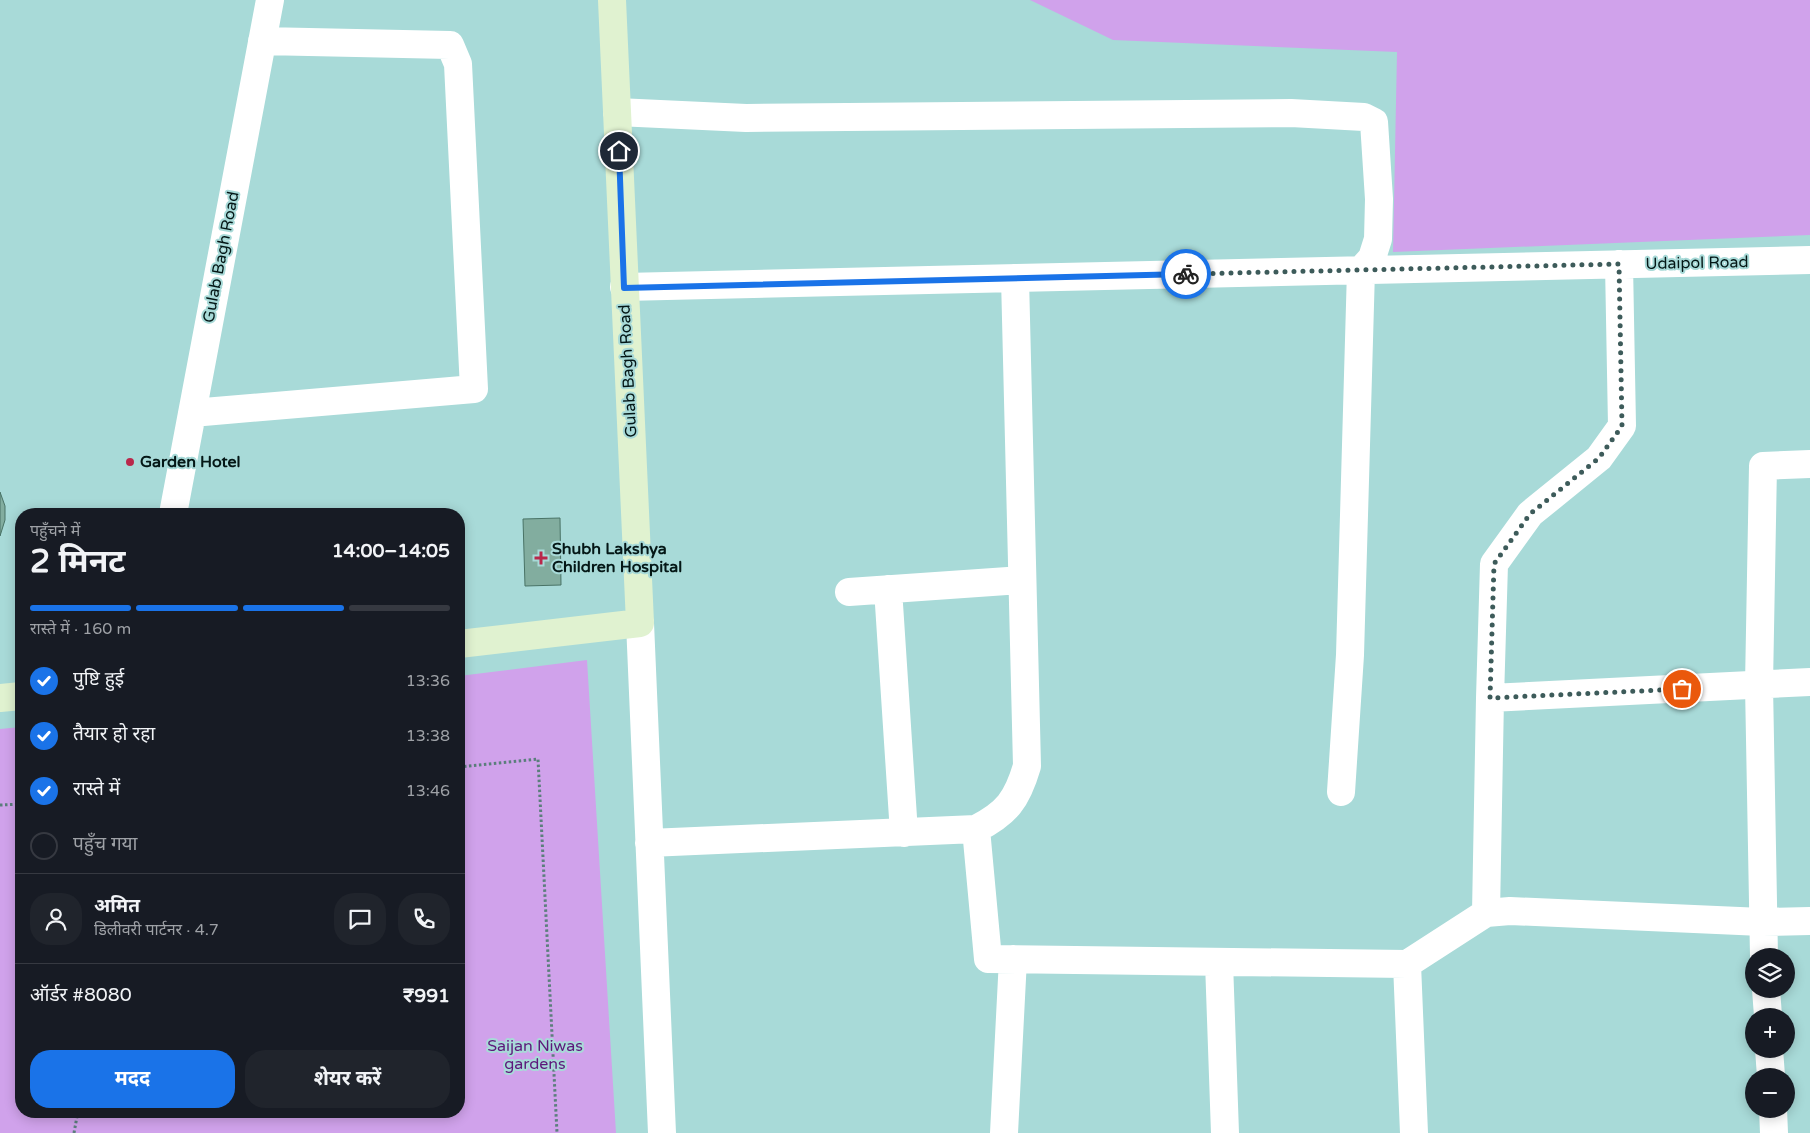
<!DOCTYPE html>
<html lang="hi">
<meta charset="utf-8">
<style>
body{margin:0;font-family:"Varela Round","Noto Sans Devanagari",sans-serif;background:#20242c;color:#f1f3f6;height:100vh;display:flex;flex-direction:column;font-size:19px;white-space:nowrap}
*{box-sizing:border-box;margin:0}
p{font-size:16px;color:#9ea1a6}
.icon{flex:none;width:28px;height:28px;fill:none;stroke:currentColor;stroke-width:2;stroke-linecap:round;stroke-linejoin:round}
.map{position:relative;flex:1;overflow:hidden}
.drawer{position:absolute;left:15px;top:508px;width:450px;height:610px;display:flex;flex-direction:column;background:#171b24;border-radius:20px;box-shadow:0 2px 12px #0003}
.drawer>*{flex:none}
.fabs{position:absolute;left:1745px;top:948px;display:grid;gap:10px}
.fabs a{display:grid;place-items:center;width:50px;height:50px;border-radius:50%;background:#171b24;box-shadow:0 2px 12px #0003;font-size:25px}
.pin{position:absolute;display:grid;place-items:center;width:42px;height:42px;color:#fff;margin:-21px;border:2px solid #fff;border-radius:50%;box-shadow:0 1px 5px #0007}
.courier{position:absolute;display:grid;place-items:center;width:50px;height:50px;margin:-25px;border:4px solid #1a73e8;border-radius:50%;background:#fff;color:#222;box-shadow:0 1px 6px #0007}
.summary em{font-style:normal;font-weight:700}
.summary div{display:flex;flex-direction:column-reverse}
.summary{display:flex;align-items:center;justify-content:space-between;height:85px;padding:0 15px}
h1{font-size:32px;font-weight:700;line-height:38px}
.bar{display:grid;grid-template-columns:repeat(4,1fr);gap:8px 5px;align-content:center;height:60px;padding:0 15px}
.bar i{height:6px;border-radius:4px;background:#363941}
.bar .selected{background:#1a73e8}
.bar p{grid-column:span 4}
.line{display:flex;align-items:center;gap:12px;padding:0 15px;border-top:1px solid #363941}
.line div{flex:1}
.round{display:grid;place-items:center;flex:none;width:52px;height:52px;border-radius:20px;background:#20242c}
ol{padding:0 15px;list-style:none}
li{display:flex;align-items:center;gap:15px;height:55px}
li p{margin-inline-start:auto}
li .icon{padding:5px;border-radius:50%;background:#1a73e8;color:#fff;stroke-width:4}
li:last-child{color:#9ea1a6}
li i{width:28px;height:28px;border:2px solid #363941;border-radius:50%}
.cta{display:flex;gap:10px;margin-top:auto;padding:10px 15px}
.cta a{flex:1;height:58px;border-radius:20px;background:#1a73e8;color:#fff;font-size:20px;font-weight:700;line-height:58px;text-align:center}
.cta a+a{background:#20242c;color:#f1f3f6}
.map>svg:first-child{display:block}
.green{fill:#d0a2eb}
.building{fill:#82ad9f;stroke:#497366}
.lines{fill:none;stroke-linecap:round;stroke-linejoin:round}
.path{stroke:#5b7e7c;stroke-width:3;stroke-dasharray:2.5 2.5;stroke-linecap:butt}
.street{stroke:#fff;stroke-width:28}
.secondary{stroke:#e0f2d0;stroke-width:28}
.done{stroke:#3d5b5a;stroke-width:5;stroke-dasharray:0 9}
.route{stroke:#1a73e8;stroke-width:6}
.poi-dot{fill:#b9284b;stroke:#a8dad8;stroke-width:2}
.labels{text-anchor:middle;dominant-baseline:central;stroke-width:4;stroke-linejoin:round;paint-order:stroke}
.street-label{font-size:16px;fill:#041716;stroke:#a8dad8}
.poi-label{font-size:16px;font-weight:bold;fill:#041716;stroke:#a8dad8;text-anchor:start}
.park-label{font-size:16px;fill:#5d187b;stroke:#a8dad8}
</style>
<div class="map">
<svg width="1810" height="1133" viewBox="0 0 1810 1133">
<rect width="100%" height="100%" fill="#a8dad8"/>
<path class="green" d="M1030,0h780v235l-417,17 4,-200 -284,-12z
M587,660l29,473h-616v-404l21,-2v384h438v-435z"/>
<path class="building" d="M0,492l5,14v14l-5,16z
M560,518l1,67 -36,1 -2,-67z"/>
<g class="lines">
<path class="path" d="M459,767l79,-8 19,374
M0,805l21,-1
M74,1133l4,-22"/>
<path class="street" d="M617,112l129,6 545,-5 73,4 10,5 5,77 -1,40 -6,19 -11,12 -11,385 -9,137
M624,287l1186,-27
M192,413l282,-24 -16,-325 -8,-19 -188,-4
M173,514l97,-514
M888,589l16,244
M849,592l172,-12
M640,623l22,510
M1490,698l4,-134 36,-50 69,-56 23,-32 -3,-162
M976,829c31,-16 41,-29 51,-63l-12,-488
M649,843l327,-14 12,130 419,5
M1486,913l4,-215 320,-16
M1764,956l-5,-271 4,-219 47,-2
M1219,962l6,171
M1766,989l2,27
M1769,1049l2,27
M1773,1109l1,24
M1004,1133l9,-174
M1414,1133l-7,-169 79,-51 24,-2 252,11 48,-1"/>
<path class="secondary" d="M459,644l181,-21 -28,-623
M0,698l21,-2"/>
</g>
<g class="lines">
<path class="done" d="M1186,274l433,-10 3,162 -23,32 -69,56 -36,50 -4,134 192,-9"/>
<path class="route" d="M619,151l5,137 562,-14"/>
</g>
<g class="poi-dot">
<circle cx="130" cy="462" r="5"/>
<path d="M538.5 550.5h5v5h5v5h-5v5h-5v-5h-5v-5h5z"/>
</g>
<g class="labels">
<g class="street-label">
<text transform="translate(221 257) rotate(-79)">Gulab Bagh Road</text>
<text transform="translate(1697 263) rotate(-1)">Udaipol Road</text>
<text transform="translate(628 371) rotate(-93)">Gulab Bagh Road</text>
</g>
<g class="poi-label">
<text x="140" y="462">Garden Hotel</text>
<text x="552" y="549">Shubh Lakshya<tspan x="552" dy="18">Children Hospital</tspan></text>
</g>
<g class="park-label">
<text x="535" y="1046">Saijan Niwas<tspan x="535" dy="18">gardens</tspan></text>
</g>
</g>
</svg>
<div class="fabs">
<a><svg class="icon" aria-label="layers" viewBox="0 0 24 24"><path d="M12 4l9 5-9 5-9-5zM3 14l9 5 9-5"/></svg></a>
<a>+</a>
<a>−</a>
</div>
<div class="pin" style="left:1682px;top:689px;background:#ea580c"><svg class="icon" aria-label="bag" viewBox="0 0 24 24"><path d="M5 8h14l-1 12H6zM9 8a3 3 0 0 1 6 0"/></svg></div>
<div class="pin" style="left:619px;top:151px;background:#1f2937"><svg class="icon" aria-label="home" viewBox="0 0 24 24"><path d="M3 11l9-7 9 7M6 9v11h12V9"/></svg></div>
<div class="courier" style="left:1186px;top:274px"><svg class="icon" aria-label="bike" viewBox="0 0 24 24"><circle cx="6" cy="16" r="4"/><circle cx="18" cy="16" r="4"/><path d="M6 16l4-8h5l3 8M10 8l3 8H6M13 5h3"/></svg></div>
<section class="drawer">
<div class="summary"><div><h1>2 मिनट</h1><p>पहुँचने में</p></div><em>14:00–14:05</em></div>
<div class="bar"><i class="selected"></i><i class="selected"></i><i class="selected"></i><i></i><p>रास्ते में · 160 m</p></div>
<ol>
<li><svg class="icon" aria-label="check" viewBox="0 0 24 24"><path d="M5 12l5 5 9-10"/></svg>पुष्टि हुई<p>13:36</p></li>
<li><svg class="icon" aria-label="check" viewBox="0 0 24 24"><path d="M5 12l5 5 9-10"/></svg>तैयार हो रहा<p>13:38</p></li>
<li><svg class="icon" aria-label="check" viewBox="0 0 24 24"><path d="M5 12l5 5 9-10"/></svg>रास्ते में<p>13:46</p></li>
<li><i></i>पहुँच गया</li>
</ol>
<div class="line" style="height:90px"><a class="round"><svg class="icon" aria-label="person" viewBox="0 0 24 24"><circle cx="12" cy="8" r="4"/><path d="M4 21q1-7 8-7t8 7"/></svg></a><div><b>अमित</b><p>डिलीवरी पार्टनर · 4.7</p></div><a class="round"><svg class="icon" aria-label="chat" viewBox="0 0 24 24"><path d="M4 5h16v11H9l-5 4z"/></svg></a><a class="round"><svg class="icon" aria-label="phone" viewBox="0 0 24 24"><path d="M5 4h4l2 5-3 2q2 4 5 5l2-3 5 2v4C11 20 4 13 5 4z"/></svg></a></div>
<div class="line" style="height:65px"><div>ऑर्डर #8080</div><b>₹991</b></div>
<div class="cta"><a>मदद</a><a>शेयर करें</a></div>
</section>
</div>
